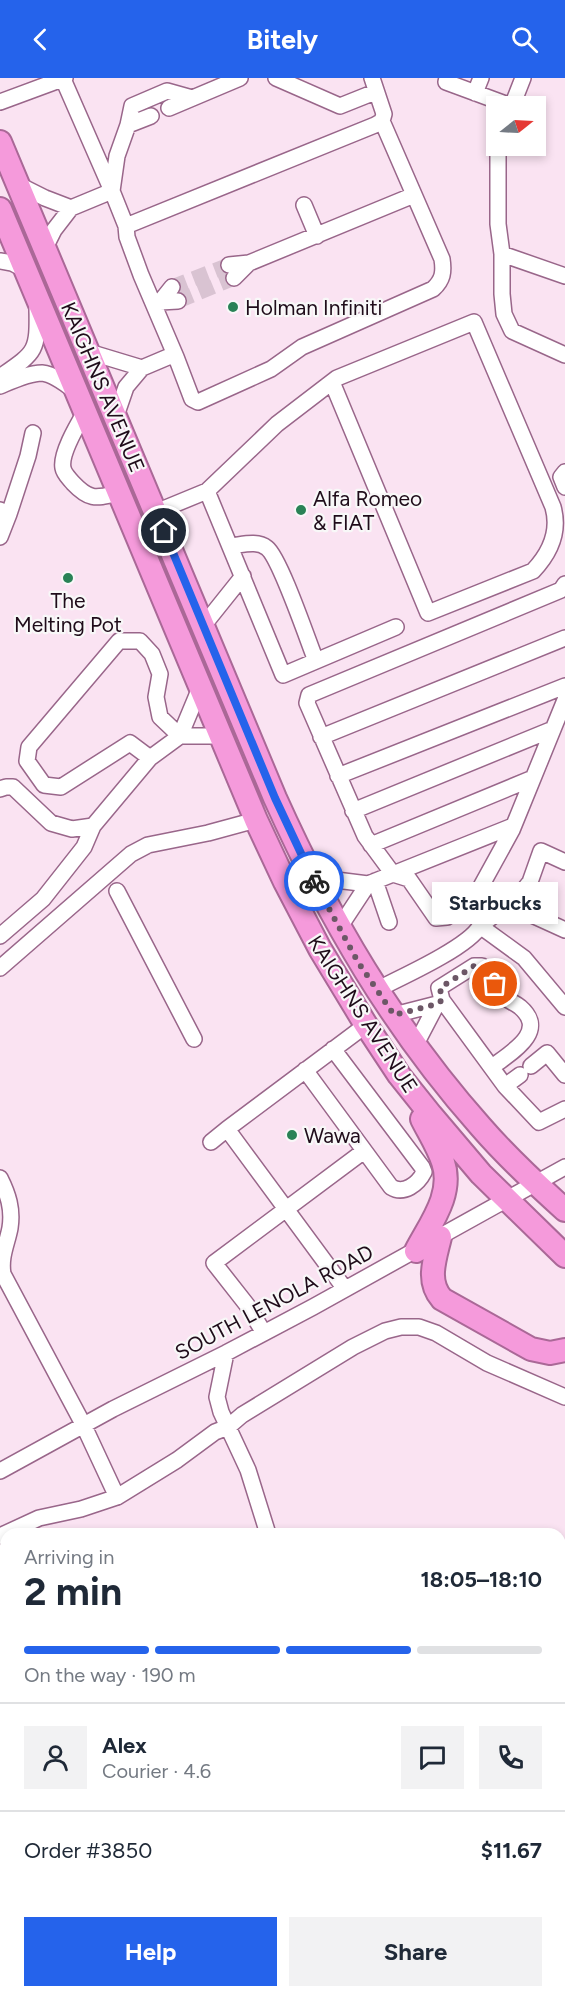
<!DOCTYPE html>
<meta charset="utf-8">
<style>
body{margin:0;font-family:Figtree,sans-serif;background:#f2f2f3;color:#1f2937;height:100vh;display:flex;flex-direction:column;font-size:22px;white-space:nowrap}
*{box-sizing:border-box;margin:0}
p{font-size:20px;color:#747a83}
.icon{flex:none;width:33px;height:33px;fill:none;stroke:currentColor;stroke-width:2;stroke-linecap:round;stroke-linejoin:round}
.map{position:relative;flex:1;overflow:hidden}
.panel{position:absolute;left:0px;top:1450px;width:566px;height:470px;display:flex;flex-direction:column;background:#fff;border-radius:18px 18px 0 0;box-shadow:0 3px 9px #0003}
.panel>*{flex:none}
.needle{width:39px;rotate:72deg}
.buttons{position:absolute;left:486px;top:18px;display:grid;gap:12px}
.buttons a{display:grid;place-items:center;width:60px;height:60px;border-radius:0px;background:#fff;box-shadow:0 3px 9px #0003;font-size:30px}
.pin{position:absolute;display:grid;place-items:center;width:51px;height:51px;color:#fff;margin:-26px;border:3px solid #fff;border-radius:50%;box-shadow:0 2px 6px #0007}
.courier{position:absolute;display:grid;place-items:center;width:60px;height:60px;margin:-30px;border:4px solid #2563eb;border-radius:50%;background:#fff;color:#222;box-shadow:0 2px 8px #0007}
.bubble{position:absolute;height:42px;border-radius:0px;background:#fff;box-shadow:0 3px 9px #0003;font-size:20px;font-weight:700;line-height:42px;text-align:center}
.overview em{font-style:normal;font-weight:700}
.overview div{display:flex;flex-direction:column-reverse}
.overview{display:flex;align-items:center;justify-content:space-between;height:102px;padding:0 24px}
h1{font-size:39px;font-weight:700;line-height:45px}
.bar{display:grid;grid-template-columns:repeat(4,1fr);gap:9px 6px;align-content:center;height:72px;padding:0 24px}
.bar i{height:8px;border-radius:4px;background:#e0e1e3}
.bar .on{background:#2563eb}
.bar p{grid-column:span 4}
.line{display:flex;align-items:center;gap:15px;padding:0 24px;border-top:2px solid #e0e1e3}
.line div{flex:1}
.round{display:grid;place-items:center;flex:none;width:63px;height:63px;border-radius:0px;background:#f2f2f3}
.cta{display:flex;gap:12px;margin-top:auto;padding:12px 24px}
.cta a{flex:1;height:69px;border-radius:0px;background:#2563eb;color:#fff;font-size:24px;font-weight:700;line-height:69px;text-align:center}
.cta a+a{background:#f2f2f3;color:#1f2937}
header{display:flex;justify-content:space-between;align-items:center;height:78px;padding:0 24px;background:#2563eb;color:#fff;font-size:27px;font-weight:700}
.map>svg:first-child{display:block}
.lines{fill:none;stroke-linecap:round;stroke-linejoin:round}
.minor-tunnel{stroke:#d9c3d2;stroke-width:15;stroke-dasharray:15 8;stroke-linecap:butt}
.minor-casing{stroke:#99668a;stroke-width:18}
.highway-casing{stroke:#aa6897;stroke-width:26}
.minor{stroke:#fff;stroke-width:15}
.highway{stroke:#f59adb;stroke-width:22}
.done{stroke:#6c5766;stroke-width:6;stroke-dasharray:0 10.8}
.route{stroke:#2563eb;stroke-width:8}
.poi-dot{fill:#298256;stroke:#f8f8f8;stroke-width:2}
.labels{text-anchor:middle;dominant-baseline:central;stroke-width:4.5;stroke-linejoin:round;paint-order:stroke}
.poi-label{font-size:21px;fill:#1f0c1a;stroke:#f8f8f8;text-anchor:start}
.street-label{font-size:21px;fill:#1f0c1a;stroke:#f8f8f8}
</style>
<header><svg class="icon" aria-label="back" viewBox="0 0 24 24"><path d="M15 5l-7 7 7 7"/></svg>Bitely<svg class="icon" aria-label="search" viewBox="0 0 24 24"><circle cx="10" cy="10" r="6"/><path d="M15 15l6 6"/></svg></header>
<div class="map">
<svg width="565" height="1919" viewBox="0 0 565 1919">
<rect width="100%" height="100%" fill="#fae3f2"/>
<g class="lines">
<path class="minor-tunnel" d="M172,209l57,-22
M178,223l56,-23"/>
<g class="minor-casing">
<path id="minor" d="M276,0l64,28 35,-14
M447,0l-1,4 65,24
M63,1l49,112
M475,15l6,-15
M0,24l65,-24
M512,28l11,-28
M169,30l71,-30
M128,47l23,-9
M498,68v78l4,30v40l2,20 8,17 53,24
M19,107l26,13 26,10
M112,113l5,-35 11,-31 4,-19 35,-15 25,7
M304,127l13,31
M126,148l249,-101 7,-4
M45,170l9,-18 17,-22 41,-17 14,35 1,11 14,38 35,82
M502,176l63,22
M0,183l12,2 14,7
M249,185l165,-68
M229,187l20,-2 -15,15
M172,209l-12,15 18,-1
M89,274l53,16 -16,19 -10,29
M142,290l26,-11h8l16,42 6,3 73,-33 31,-22 131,-58c10,-9 11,-17 9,-30l-60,-138 2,-7 -12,-36
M0,299c36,-25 38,-25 37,-69
M0,308c12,-5 29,-13 42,-13 12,1 25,12 34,19
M85,334c-7,12 -25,42 -22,56 1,6 6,10 10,15 17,18 23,15 46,10
M565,394l-4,5 4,10
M207,413l70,-67 60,-46 137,-56 79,185c7,25 -3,46 -20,64l-105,42 -96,-231
M0,432l9,4 -9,23
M156,434l51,-21 76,184 113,-48
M9,436l19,-58 5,-23
M230,468c12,-1 27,-6 37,2 13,10 41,93 49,113
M565,506l-4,6 -252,105 -2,8 58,133 28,38 16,5 27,39 11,-1 32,-27 33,-60 53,-130
M203,548l40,-50
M119,563h21l12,13 8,20 -4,23 4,20 20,19 -30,22 -20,-15 -69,44 -17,-2 -17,-24 2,-14z
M200,610l-20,48h41
M321,659l244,-99
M338,698l227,-90
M0,711l6,-2h7l38,36 21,6 21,-3
M353,733l200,-82
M371,767l162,-67
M312,799l56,7 145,-58
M375,803l14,41
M117,813l77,148
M508,826l57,26
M480,848l44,32 41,49
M339,850l29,-44
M0,858l43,-37 41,-52 9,-21 57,-68
M0,890l131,-114 17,-9 60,-12 48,-13
M376,912c24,-12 93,-43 104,-64l38,-29 12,-15 11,-31 24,11
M442,922l-3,-12 35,-22h8c8,9 13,23 22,31 5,4 11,6 16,10 29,25 -10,46 -28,60
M437,926l5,-4 63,86 34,36 26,-13
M394,937l43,-11 -22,42
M531,988l16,-13 18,22
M305,992l86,117c13,8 27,-3 33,-15l-2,-5 -89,-118
M505,1008l15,-11
M211,1064l16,-13
M0,1100c8,16 13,31 10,50 -3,16 -10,29 -7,46l80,150 34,73
M345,1211l-118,-160 139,-104
M264,1255l-17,-28 -33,-42 150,-112
M226,1275l-9,44 4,15 27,58 20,64
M0,1393l113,-62 113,-56 87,-46 252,-140
M0,1458l39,-18 42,-9 36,-12 60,-37 38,-28 13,-5 14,-12 111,-68 32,-16 16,-4h18l17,6 51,30 78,34
M0,1591l6,6
M560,1670l5,6
M0,1802l6,-6
M0,1907l6,6
M229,1919l6,-5"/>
</g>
<g class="highway-casing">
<path id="highway" d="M0,64l275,656c54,120 118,230 206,329 26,30 55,57 84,83
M0,131l256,611 29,62 35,67 46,76 33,50 32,40 50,59 84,82
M440,1159c-5,22 -14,44 2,62l89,50 19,4 15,-3
M416,1173c14,-27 38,-57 27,-89 -5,-15 -14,-29 -21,-43"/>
</g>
<use href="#minor" class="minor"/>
<use href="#highway" class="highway"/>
</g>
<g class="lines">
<path class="done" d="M314,803l44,81 36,53 43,-11 5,-4 -2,-12 34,-22h8l13,18"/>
<path class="route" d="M164,453l111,267 39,83"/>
</g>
<g class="poi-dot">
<circle cx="233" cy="229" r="6"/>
<circle cx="301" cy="432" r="6"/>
<circle cx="68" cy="500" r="6"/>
<circle cx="292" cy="1057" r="6"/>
</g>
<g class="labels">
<g class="poi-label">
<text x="245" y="229">Holman Infiniti</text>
<text x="313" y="420">Alfa Romeo<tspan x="313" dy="24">&amp; FIAT</tspan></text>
<text x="68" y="522" text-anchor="middle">The<tspan x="68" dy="24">Melting Pot</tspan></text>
<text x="304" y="1057">Wawa</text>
</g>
<g class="street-label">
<text transform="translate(103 309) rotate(67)">KAIGHNS AVENUE</text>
<text transform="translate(363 936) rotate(57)">KAIGHNS AVENUE</text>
<text transform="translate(274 1224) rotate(-28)">SOUTH LENOLA ROAD</text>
</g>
</g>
</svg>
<div class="buttons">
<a><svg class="needle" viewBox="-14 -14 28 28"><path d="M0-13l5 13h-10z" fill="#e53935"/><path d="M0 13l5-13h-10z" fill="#747a83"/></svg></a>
</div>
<div class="pin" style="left:495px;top:906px;background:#ea580c"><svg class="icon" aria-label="bag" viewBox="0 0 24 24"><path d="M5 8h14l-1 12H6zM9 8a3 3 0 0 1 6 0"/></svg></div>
<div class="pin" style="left:164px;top:453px;background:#1f2937"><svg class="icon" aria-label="home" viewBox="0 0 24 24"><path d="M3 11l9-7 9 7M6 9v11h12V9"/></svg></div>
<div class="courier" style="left:314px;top:803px"><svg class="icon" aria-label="bike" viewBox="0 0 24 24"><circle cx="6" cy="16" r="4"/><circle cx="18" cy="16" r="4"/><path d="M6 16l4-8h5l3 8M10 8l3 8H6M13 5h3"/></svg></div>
<div class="bubble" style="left:432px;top:804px;width:126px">Starbucks</div>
<section class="panel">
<div class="overview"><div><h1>2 min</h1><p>Arriving in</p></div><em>18:05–18:10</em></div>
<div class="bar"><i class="on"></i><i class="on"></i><i class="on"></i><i></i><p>On the way · 190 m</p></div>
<div class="line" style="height:108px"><a class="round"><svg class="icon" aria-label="person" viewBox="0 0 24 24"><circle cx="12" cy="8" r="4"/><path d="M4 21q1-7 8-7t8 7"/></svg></a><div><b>Alex</b><p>Courier · 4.6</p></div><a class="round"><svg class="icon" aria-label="chat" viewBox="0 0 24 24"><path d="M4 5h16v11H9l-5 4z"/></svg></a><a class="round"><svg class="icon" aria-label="phone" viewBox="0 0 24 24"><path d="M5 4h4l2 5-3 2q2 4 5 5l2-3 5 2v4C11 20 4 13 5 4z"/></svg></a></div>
<div class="line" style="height:78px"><div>Order #3850</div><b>$11.67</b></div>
<div class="cta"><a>Help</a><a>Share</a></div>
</section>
</div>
